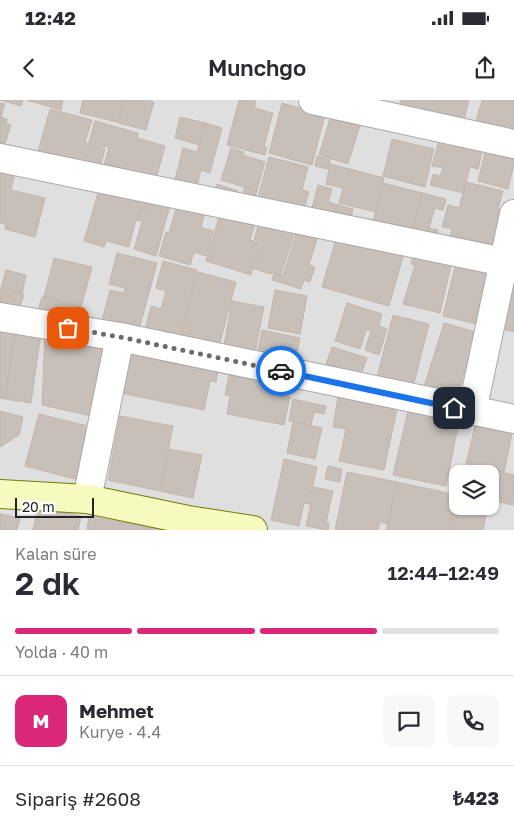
<!DOCTYPE html>
<html lang="tr">
<meta charset="utf-8">
<style>
body{margin:0;font-family:"Golos Text",sans-serif;background:#f7f7f7;color:#2b2b33;height:100vh;display:flex;flex-direction:column;font-size:19px;white-space:nowrap}
*{box-sizing:border-box;margin:0}
p{font-size:16px;color:#7c7c81}
.icon{flex:none;width:28px;height:28px;fill:none;stroke:currentColor;stroke-width:2;stroke-linecap:round;stroke-linejoin:round}
.map{position:relative;height:430px;overflow:hidden}
.details{display:flex;flex-direction:column;background:#fff;flex:1}
.details>*{flex:none}
.controls{position:absolute;left:449px;top:365px;display:grid;gap:10px}
.controls a{display:grid;place-items:center;width:50px;height:50px;border-radius:10px;background:#fff;box-shadow:0 1px 4px #0004;font-size:25px}
.scale{position:absolute;left:15px;bottom:12px;width:79px;box-sizing:border-box;padding-left:5px;border:2px solid #222;border-top:0;font-size:14px;line-height:18px;white-space:nowrap;color:#222;-webkit-text-stroke:4px #fff;paint-order:stroke}
.pin{position:absolute;display:grid;place-items:center;width:42px;height:42px;color:#fff;margin:-21px;border-radius:10px;box-shadow:0 2px 8px #0006}
.courier{position:absolute;display:grid;place-items:center;width:50px;height:50px;margin:-25px;border:4px solid #1a73e8;border-radius:50%;background:#fff;color:#222;box-shadow:0 1px 6px #0007}
.head em{font-style:normal;font-weight:600}
.head div{display:flex;flex-direction:column-reverse}
.head{display:flex;align-items:center;justify-content:space-between;height:85px;padding:0 15px}
h1{font-size:32px;font-weight:600;line-height:38px}
.bar{display:grid;grid-template-columns:repeat(4,1fr);gap:8px 5px;align-content:center;height:60px;padding:0 15px}
.bar i{height:6px;border-radius:4px;background:#e1e1e2}
.bar .current{background:#db2777}
.bar p{grid-column:span 4}
.line{display:flex;align-items:center;gap:12px;padding:0 15px;border-top:1px solid #e1e1e2}
.line div{flex:1}
.round{display:grid;place-items:center;flex:none;width:52px;height:52px;border-radius:10px;background:#f7f7f7}
.status{display:flex;justify-content:space-between;align-items:center;height:35px;padding:0 25px;background:#fff;direction:ltr}
.status svg{height:14px;fill:currentColor}
header{display:flex;justify-content:space-between;align-items:center;height:65px;padding:0 15px;background:#fff;font-size:22px;font-weight:600}
.map>svg:first-child{display:block}
.residential{fill:#e0dfdf;fill-rule:evenodd}
.building{fill:#c7bfb8;stroke:#c4b6ab}
.lines{fill:none;stroke-linecap:round;stroke-linejoin:round}
.street-casing{stroke:#a9a9a9;stroke-width:30}
.secondary-casing{stroke:#707d05;stroke-width:30}
.street{stroke:#fff;stroke-width:28}
.secondary{stroke:#f7fabf;stroke-width:28}
.done{stroke:#6b6a68;stroke-width:5;stroke-dasharray:0 9}
.route{stroke:#1a73e8;stroke-width:6}
</style>
<div class="status"><b>12:42</b><svg viewBox="0 0 49 12"><path d="M0 12V9h3v3zM5 12V6h3v6zM10 12V3h3v9zM15 12V0h3v12zM26 1h20v11H26zM47 4h2v5h-2z"/></svg></div>
<header><svg class="icon" aria-label="back" viewBox="0 0 24 24"><path d="M15 5l-7 7 7 7"/></svg>Munchgo<svg class="icon" aria-label="share" viewBox="0 0 24 24"><path d="M12 15V3M7 8l5-5 5 5M5 13v7h14v-7"/></svg></header>
<div class="map">
<svg width="514" height="430" viewBox="0 0 514 430">
<rect width="100%" height="100%" fill="#f2efe9"/>
<path class="residential" d="M0,0h514v430h-514zM458,374h32v32h-32z"/>
<path class="building" d="M0,0h23l-2,6z
M26,0h37l-2,10z
M83,0h40l-6,22 -37,-9z
M124,0h22l8,2 -8,28 -28,-7z
M239,0l17,1 -2,7 19,5 -9,34h3l-2,8 -38,-10z
M401,0h68l-7,27 -64,-15z
M482,0h32v38l-40,-10z
M0,3l5,1 -4,13 6,2 -1,4 5,2 -9,28h-2z
M282,3l43,12 -13,50 -43,-12z
M50,9l42,11 -7,22 20,6 -7,28 -62,-18z
M332,13l29,9 -13,42 -29,-9z
M180,17l25,6 -6,22 -24,-7z
M95,21l43,12 -1,5 28,8 -10,37 -53,-10 7,-26 -20,-5z
M205,23l17,5 -12,45 -9,-3 -5,20 -22,-6 9,-36 14,4z
M392,39l42,10 -9,38 -42,-11z
M439,40l43,11 -4,18 -8,-2 -7,26 -33,-8 3,-11 7,2 3,-8 -11,-2z
M231,48l13,4 -1,3 22,7 -8,29 -36,-11z
M486,48l28,7v9l-6,25 -30,-8z
M317,56l13,4 -2,9 -13,-3z
M269,57l39,10 -6,23 7,2 -7,25 -46,-12z
M330,64l54,14 -8,34 -37,-9 4,-15 -17,-4z
M0,68l15,4 -4,18 34,8 -10,39 -30,-8 1,-5 -6,-1z
M466,82l37,9 -5,18 6,1 -12,46 -44,-11 4,-16 -10,-2 6,-22 11,3z
M383,83l39,10 -12,46 -39,-10z
M217,84l21,7 -4,13 -22,-7z
M318,85l14,4 -4,13 25,7 -4,17 -39,-10z
M100,86l47,14 -7,21 -4,-1 -7,27 -23,-6 -2,6 -20,-6z
M245,87l12,4 -5,15 -12,-3z
M422,93l24,6 -3,11 -8,-2 -6,20 9,2 -4,15 -24,-6z
M148,100l22,6 -14,50 -22,-7z
M177,105l28,7 -4,15 12,4 -7,25 -12,-4 -4,13 -31,-9 7,-24 3,1z
M221,110l35,11 -6,19 10,3 -9,32 -45,-14z
M260,120l35,11 -14,44 -9,-3 -1,2 -17,-5 8,-27 -8,-3z
M297,130l21,6 -9,29 6,2 -5,15 -6,-2 -3,9 -29,-9 2,-7 9,3z
M337,135l67,18 -15,53 -67,-19z
M415,148l38,9 -13,56 -37,-9 12,-39 -4,-1z
M117,153l40,10 -20,74 -37,-9 10,-38 14,3 1,-5 -16,-4z
M54,158l38,9 -11,40 -37,-10z
M457,158l36,9 -7,59 -43,-10z
M163,161l34,9 -17,69 -35,-9 6,-24 10,3 5,-18 -10,-3z
M6,170l20,5 -4,19 -21,-6z
M198,172l38,10 -19,72 -38,-9z
M514,176v56l-14,-4z
M1,188l23,6 -6,22 -18,-5z
M275,190l32,6 -7,38 -32,-6z
M42,197l43,11 -5,20 -44,-11z
M232,201l32,6 -11,56 -31,-6z
M347,203l35,11 -3,12 8,3 -8,26 -14,-5 6,-19 -5,-1 -6,19 -25,-8z
M393,215l36,9 -16,63 -36,-10z
M444,223l32,9 -19,65 -33,-10z
M0,225l16,2 -11,72 -5,-1z
M15,229l26,4 -10,70 -26,-4z
M262,230l38,8 -3,15 -25,-5 -4,16 -12,-2z
M45,233l61,14 -15,69 -49,-11z
M332,247l35,11 -6,17 -35,-11z
M128,251l90,18 -2,13 -6,-1 -6,29 -84,-17z
M229,275l55,11 -2,10 8,1 -6,28 -57,-11 3,-18 -5,-1z
M338,297l59,12 -13,61 -45,-9 7,-32 -13,-2z
M293,299l33,7 -2,8 -10,-2 -3,13 -22,-4z
M0,311l23,6 -4,18 -19,12z
M408,311l51,10 -13,65 -53,-11z
M39,314l57,14 -13,53 -58,-15z
M120,316l53,10 -13,65 -52,-11z
M293,322l29,6 -7,31 -28,-6z
M475,326l37,8 -8,38 -38,-8z
M169,349l33,6 -9,43 -33,-7z
M284,359l33,8 -8,37 -5,-1 -5,23 -28,-6z
M328,366l14,3 -2,13 -15,-3z
M493,370l21,5 -1,30 -23,-5v-17z
M347,372l50,10 -9,42 -8,-2 -2,8h-43z
M397,382l60,13 -8,35h-63z
M314,387l19,4 -7,32h3l-1,7 -22,-4z
M455,404l3,2 29,5 -4,19h-34z
M38,408l43,8 -3,14h-45z
M0,414l20,4 -3,12h-17z
M89,416l73,14h-75z"/>
<g class="lines">
<g class="street-casing">
<path id="street" d="M313,0l201,44
M0,58l514,106
M0,217l120,20 394,82
M472,311l42,-197
M87,399l33,-162"/>
</g>
<g class="secondary-casing">
<path id="secondary" d="M0,394l87,5 101,21 65,10"/>
</g>
<use href="#street" class="street"/>
<use href="#secondary" class="secondary"/>
</g>
<g class="lines">
<path class="done" d="M68,228l52,9 161,34"/>
<path class="route" d="M281,271l173,37"/>
</g>
</svg>
<div class="controls">
<a><svg class="icon" aria-label="layers" viewBox="0 0 24 24"><path d="M12 4l9 5-9 5-9-5zM3 14l9 5 9-5"/></svg></a>
</div>
<div class="scale">20 m</div>
<div class="pin" style="left:68px;top:228px;background:#ea580c"><svg class="icon" aria-label="bag" viewBox="0 0 24 24"><path d="M5 8h14l-1 12H6zM9 8a3 3 0 0 1 6 0"/></svg></div>
<div class="pin" style="left:454px;top:308px;background:#1f2937"><svg class="icon" aria-label="home" viewBox="0 0 24 24"><path d="M3 11l9-7 9 7M6 9v11h12V9"/></svg></div>
<div class="courier" style="left:281px;top:271px"><svg class="icon" aria-label="car" viewBox="0 0 24 24"><path d="M5 17H2v-5l4-1 3-4h7l3 4 3 1v5h-3M9 17h6M6 11h13"/><circle cx="7" cy="17" r="2"/><circle cx="17" cy="17" r="2"/></svg></div>
</div>
<section class="details">
<div class="head"><div><h1>2 dk</h1><p>Kalan süre</p></div><em>12:44–12:49</em></div>
<div class="bar"><i class="current"></i><i class="current"></i><i class="current"></i><i></i><p>Yolda · 40 m</p></div>
<div class="line" style="height:90px"><b class="round" style="background:#db2777;color:#fff">M</b><div><b>Mehmet</b><p>Kurye · 4.4</p></div><a class="round"><svg class="icon" aria-label="chat" viewBox="0 0 24 24"><path d="M4 5h16v11H9l-5 4z"/></svg></a><a class="round"><svg class="icon" aria-label="phone" viewBox="0 0 24 24"><path d="M5 4h4l2 5-3 2q2 4 5 5l2-3 5 2v4C11 20 4 13 5 4z"/></svg></a></div>
<div class="line" style="height:65px"><div>Sipariş #2608</div><b>₺423</b></div>
</section>
